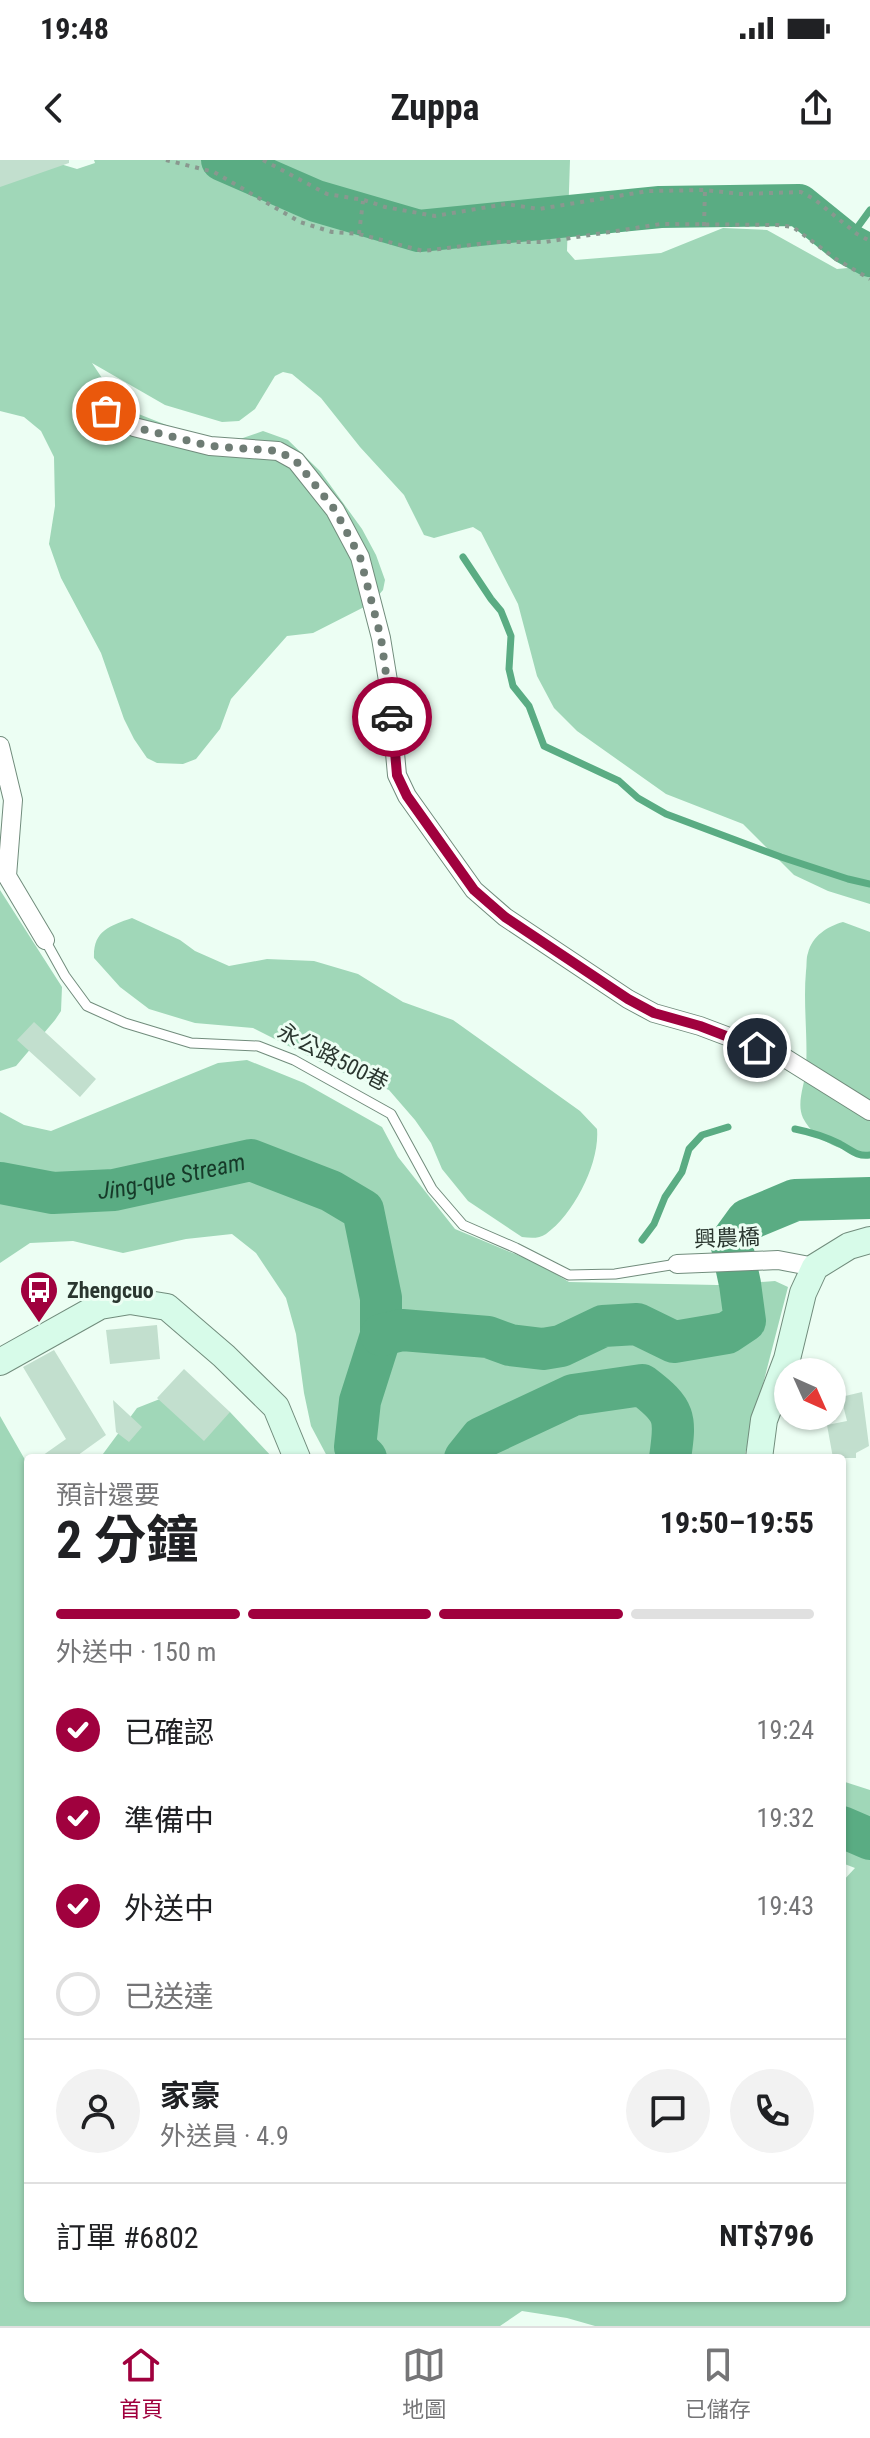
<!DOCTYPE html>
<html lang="zh-TW">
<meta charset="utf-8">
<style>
body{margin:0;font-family:"Roboto Condensed","Noto Sans TC",sans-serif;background:#f2f2f2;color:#202124;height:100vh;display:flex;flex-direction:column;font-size:30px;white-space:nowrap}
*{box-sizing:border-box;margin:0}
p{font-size:26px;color:#757577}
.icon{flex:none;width:44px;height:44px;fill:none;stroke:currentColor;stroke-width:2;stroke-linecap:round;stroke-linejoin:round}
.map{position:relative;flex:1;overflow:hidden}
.details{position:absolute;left:24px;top:1294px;width:822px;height:848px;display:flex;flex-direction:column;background:#fff;border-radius:8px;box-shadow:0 2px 6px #0004}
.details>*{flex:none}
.needle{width:52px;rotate:135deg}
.buttons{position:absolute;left:774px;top:1198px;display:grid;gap:16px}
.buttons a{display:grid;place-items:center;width:72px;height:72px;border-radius:50%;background:#fff;box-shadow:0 2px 6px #0004;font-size:40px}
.pin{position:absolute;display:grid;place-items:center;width:68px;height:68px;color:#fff;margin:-34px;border:4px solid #fff;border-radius:50%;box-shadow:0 2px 8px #0007}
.courier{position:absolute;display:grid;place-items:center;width:80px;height:80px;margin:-40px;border:6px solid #a0013e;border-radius:50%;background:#fff;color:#222;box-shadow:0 2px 10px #0007}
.head em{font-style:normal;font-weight:700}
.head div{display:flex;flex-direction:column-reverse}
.head{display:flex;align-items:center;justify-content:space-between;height:136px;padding:0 32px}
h1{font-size:52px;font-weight:700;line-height:60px}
.bar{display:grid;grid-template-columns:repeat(4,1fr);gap:12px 8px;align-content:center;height:96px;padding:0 32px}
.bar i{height:10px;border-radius:6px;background:#e0e0e0}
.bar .selected{background:#a0013e}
.bar p{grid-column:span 4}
.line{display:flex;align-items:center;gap:20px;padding:0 32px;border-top:2px solid #e0e0e0}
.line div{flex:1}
.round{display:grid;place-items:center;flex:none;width:84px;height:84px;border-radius:42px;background:#f2f2f2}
ol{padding:0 32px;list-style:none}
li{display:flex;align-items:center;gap:24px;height:88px}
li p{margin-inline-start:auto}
li .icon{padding:8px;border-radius:50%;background:#a0013e;color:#fff;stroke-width:4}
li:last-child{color:#757577}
li i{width:44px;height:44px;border:4px solid #e0e0e0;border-radius:50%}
.status{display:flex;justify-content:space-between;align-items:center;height:56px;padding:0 40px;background:#fff;direction:ltr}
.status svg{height:22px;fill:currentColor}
header{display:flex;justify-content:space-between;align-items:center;height:104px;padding:0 32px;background:#fff;font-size:36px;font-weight:700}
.tab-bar{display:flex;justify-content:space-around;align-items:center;height:112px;border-top:2px solid #e0e0e0;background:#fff;font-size:22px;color:#757577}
.tab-bar a{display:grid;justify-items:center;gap:4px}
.tab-bar .selected{color:#a0013e}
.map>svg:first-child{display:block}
.green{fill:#a0d7b8}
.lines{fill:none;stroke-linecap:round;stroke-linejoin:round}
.stream{stroke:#5aac83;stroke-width:7}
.river{stroke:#5aac83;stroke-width:42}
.building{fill:#c2dfce}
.lane-casing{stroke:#718c7c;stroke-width:11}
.street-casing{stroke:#718c7c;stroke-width:20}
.secondary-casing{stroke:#718c7c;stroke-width:28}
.path{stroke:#89988f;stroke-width:4;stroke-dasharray:4 6;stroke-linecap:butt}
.lane{stroke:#fff;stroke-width:9}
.street{stroke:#fff;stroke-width:18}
.secondary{stroke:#d7fbe9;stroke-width:26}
.done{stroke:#6e7c74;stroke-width:8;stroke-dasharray:0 14.4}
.route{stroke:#a0013e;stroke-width:10}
.labels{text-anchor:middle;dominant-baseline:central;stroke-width:6;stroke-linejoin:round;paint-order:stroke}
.street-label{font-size:22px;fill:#2a362f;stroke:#ecfef3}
.poi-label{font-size:22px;font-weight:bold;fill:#2a362f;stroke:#ecfef3;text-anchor:start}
.water-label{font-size:24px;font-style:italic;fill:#163a29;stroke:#ecfef3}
</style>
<div class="status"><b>19:48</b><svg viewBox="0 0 49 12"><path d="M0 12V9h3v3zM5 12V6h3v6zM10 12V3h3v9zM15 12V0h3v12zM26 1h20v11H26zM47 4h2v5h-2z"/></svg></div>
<header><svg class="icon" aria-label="back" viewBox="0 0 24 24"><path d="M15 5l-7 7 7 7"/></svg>Zuppa<svg class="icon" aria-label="share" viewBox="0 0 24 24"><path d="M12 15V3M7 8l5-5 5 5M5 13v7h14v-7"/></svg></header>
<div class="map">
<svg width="870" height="2166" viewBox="0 0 870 2166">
<rect width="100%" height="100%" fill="#ecfef3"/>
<path class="green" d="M0,0h47l30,9 18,-6 -1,-3h476l-3,91 8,9 86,-7 62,-25 44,2 70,39 33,-3v638l-42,-13 -34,-16 -51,-51 -77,-30 -89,-63 -23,-23 -17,-32 -19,-72 -37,-72 -8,-5 -39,11 -10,-3 -20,-40 -44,-48 -39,-49 -29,-24 -9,-2 -8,4 -20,33 -16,12 -17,1 -57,-17 -73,-42 18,27 26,23 38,15 48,13 18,-2 23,-8 25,9 32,31 42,58 14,26 9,25 -2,10 -11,13 -59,30 -26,3 -56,63 -11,30 -24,30 -13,5 -26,-1 -10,-5 -13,-19 -10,-20 -23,-66 -40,-75 -12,-34 6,-38 -1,-49 -13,-26 -17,-14 -24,-6z
M0,730l62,97 -1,24 -6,9 -39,46 -16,5z
M132,758l48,22 15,11 34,15 38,-7 47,2 44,13 45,28 50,18 127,91 17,18c3,34 -23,85 -51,105 -7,5 -16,4 -24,3l-54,-36 -26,-32 -11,-26 -16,-23 -26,-30 -55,-21 -81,-41 -58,-5 -46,-14 -29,-22 -26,-29c-1,-27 15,-32 38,-40z
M843,762l27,10v223c-26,-4 -53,-11 -67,-37 -7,-15 2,-34 3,-49 2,-32 -3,-65 0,-98 1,-6 0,-13 2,-18 4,-17 20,-27 35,-31z
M247,900l57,23 78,44 16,30 57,72 84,35 30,18 148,3 58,-4 13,6 -44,171h-416l-17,-32 -7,-33 -8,-59 -10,-36 -30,-45 -24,-19 -46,5 -63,14 -50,-12 -43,2 -30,20v-151l24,13 27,6 167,-68z
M170,1235l60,17 43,46h-173l37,-50z
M0,1256l28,49v833h814v-416l13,-14 -13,-5v-82l28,9v536h-275l-28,-8 -45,-7 -22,15h-500z"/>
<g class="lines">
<path class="stream" d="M846,83l24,-33
M463,397l28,42 10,12 10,25 -2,33 4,17 16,20 15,40 75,35 19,17 28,16 115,43 67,22 22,5
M795,969c15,3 31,8 45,15 11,6 17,13 30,11
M642,1080l12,-16 11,-27 17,-25 7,-23 13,-14 26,-8"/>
<g class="river">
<path d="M222,0l94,41 103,30 241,-24 139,-2 47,38 24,13"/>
<path id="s1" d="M0,1023l53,10 61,-3 137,-30 80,31 32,19 18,88v37l-21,66 -5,46 11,11"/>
<path d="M381,1175l21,-5 86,7 22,8 33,4 18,-3 42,-20 34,-2 37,18 53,-9 18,-12 -5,-37 -9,-42 16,-22 48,-20 75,-2"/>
<path d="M465,1298l16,-20 92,-43 69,-10c34,26 34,32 28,73"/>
<path d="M842,1667l28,12"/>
</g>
</g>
<path class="building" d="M0,0h69v3l-69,24z
M34,862l62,57 -16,18 -63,-57z
M157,1165l3,34 -50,5 -4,-34z
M54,1190l52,85 -32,23h-35l27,-19 -43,-72z
M184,1209l46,43 -26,29 -47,-43z
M862,1232l7,54 -13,7v5h-23l-6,-33 20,-4 -6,-24z
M113,1240l29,27 -13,15 -13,-10z"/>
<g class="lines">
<g class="lane-casing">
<path id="lane" d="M45,780l20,36 22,30 38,17 66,20 67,3 36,14 97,54 41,75 31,36 53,23 53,27 46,-1 62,-10"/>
</g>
<g class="street-casing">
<path id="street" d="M98,233l8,18 28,16 76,19 68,5 18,10 39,49 25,47 21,81 8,49 8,88 10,21 67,94 31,27 123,82 26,14 46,13 85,32 85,53
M0,586l13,54 -6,76 38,64
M677,1104l101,-4 37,7"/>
</g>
<g class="secondary-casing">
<path id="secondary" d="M0,1202l100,-56 30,-5 37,6 57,49 52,51 21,51
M759,1298l5,-38 23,-61 16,-66 12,-26 34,-21 21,-6"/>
</g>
<path class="path" d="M166,0l48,12 86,50 32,10 27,2 64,17 71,-9h51l116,-18 116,1 16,2 43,32 34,20
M263,0l64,34 37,6 21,7 50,9 71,-12 33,5 109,-18 57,-1 36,4 60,-2 13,7 43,35 13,7
M704,66l1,-36
M359,74l4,-33"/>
<use href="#lane" class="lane"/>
<use href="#street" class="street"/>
<use href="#secondary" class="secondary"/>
</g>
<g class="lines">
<path class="done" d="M106,251l28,16 76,19 68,5 18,10 39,49 25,47 21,81 11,79"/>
<path class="route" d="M392,557l5,58 10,21 67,94 31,27 123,82 26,14 46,13 57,22"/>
</g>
<defs>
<g id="bus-pin" transform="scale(2)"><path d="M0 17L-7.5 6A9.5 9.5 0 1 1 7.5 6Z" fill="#a0013e" stroke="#ecfef3"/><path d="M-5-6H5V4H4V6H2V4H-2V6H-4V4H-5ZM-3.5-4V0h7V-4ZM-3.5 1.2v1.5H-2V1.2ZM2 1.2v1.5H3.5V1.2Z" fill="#fff"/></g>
</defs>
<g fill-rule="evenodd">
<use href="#bus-pin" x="39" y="1130"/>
</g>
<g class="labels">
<g class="street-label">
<text transform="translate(333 897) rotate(27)">永公路500巷</text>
<text transform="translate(727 1078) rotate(-2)">興農橋</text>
</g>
<g class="poi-label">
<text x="67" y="1130">Zhengcuo</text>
</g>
<g class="water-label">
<text stroke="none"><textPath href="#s1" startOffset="174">Jing-que Stream</textPath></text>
</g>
</g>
</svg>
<div class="buttons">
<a><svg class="needle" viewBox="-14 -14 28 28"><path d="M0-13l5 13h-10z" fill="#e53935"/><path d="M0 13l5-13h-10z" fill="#757577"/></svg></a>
</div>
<div class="pin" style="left:106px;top:251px;background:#ea580c"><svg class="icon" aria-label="bag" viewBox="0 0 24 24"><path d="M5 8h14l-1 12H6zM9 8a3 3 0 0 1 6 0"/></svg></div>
<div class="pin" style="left:757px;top:888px;background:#1f2937"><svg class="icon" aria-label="home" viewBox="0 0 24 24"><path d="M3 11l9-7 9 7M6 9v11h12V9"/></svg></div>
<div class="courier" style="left:392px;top:557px"><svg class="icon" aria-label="car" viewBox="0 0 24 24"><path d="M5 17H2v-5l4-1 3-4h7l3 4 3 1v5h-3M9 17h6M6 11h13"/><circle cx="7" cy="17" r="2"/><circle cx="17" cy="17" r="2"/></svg></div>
<section class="details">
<div class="head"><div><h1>2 分鐘</h1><p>預計還要</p></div><em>19:50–19:55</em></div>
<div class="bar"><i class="selected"></i><i class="selected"></i><i class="selected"></i><i></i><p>外送中 · 150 m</p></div>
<ol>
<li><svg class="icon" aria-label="check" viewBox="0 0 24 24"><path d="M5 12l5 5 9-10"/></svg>已確認<p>19:24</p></li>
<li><svg class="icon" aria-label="check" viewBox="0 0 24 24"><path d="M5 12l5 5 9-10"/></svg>準備中<p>19:32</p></li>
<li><svg class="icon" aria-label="check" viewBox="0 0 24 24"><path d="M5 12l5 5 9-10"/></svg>外送中<p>19:43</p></li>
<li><i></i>已送達</li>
</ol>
<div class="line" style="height:144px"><a class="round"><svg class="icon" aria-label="person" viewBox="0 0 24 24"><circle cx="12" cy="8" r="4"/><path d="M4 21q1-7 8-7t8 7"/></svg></a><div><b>家豪</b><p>外送員 · 4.9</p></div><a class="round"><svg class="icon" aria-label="chat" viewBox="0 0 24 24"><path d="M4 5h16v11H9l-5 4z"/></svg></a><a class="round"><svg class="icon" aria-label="phone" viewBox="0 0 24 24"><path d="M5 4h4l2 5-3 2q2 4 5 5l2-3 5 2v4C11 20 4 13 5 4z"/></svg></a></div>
<div class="line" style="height:104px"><div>訂單 #6802</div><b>NT$796</b></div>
</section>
</div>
<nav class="tab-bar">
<a class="selected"><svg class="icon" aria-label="home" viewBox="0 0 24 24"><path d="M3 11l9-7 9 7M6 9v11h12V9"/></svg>首頁</a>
<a><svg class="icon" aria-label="map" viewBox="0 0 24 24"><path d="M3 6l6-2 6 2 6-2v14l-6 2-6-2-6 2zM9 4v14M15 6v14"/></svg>地圖</a>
<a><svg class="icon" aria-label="saved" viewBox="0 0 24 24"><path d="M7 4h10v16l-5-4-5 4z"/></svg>已儲存</a>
</nav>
